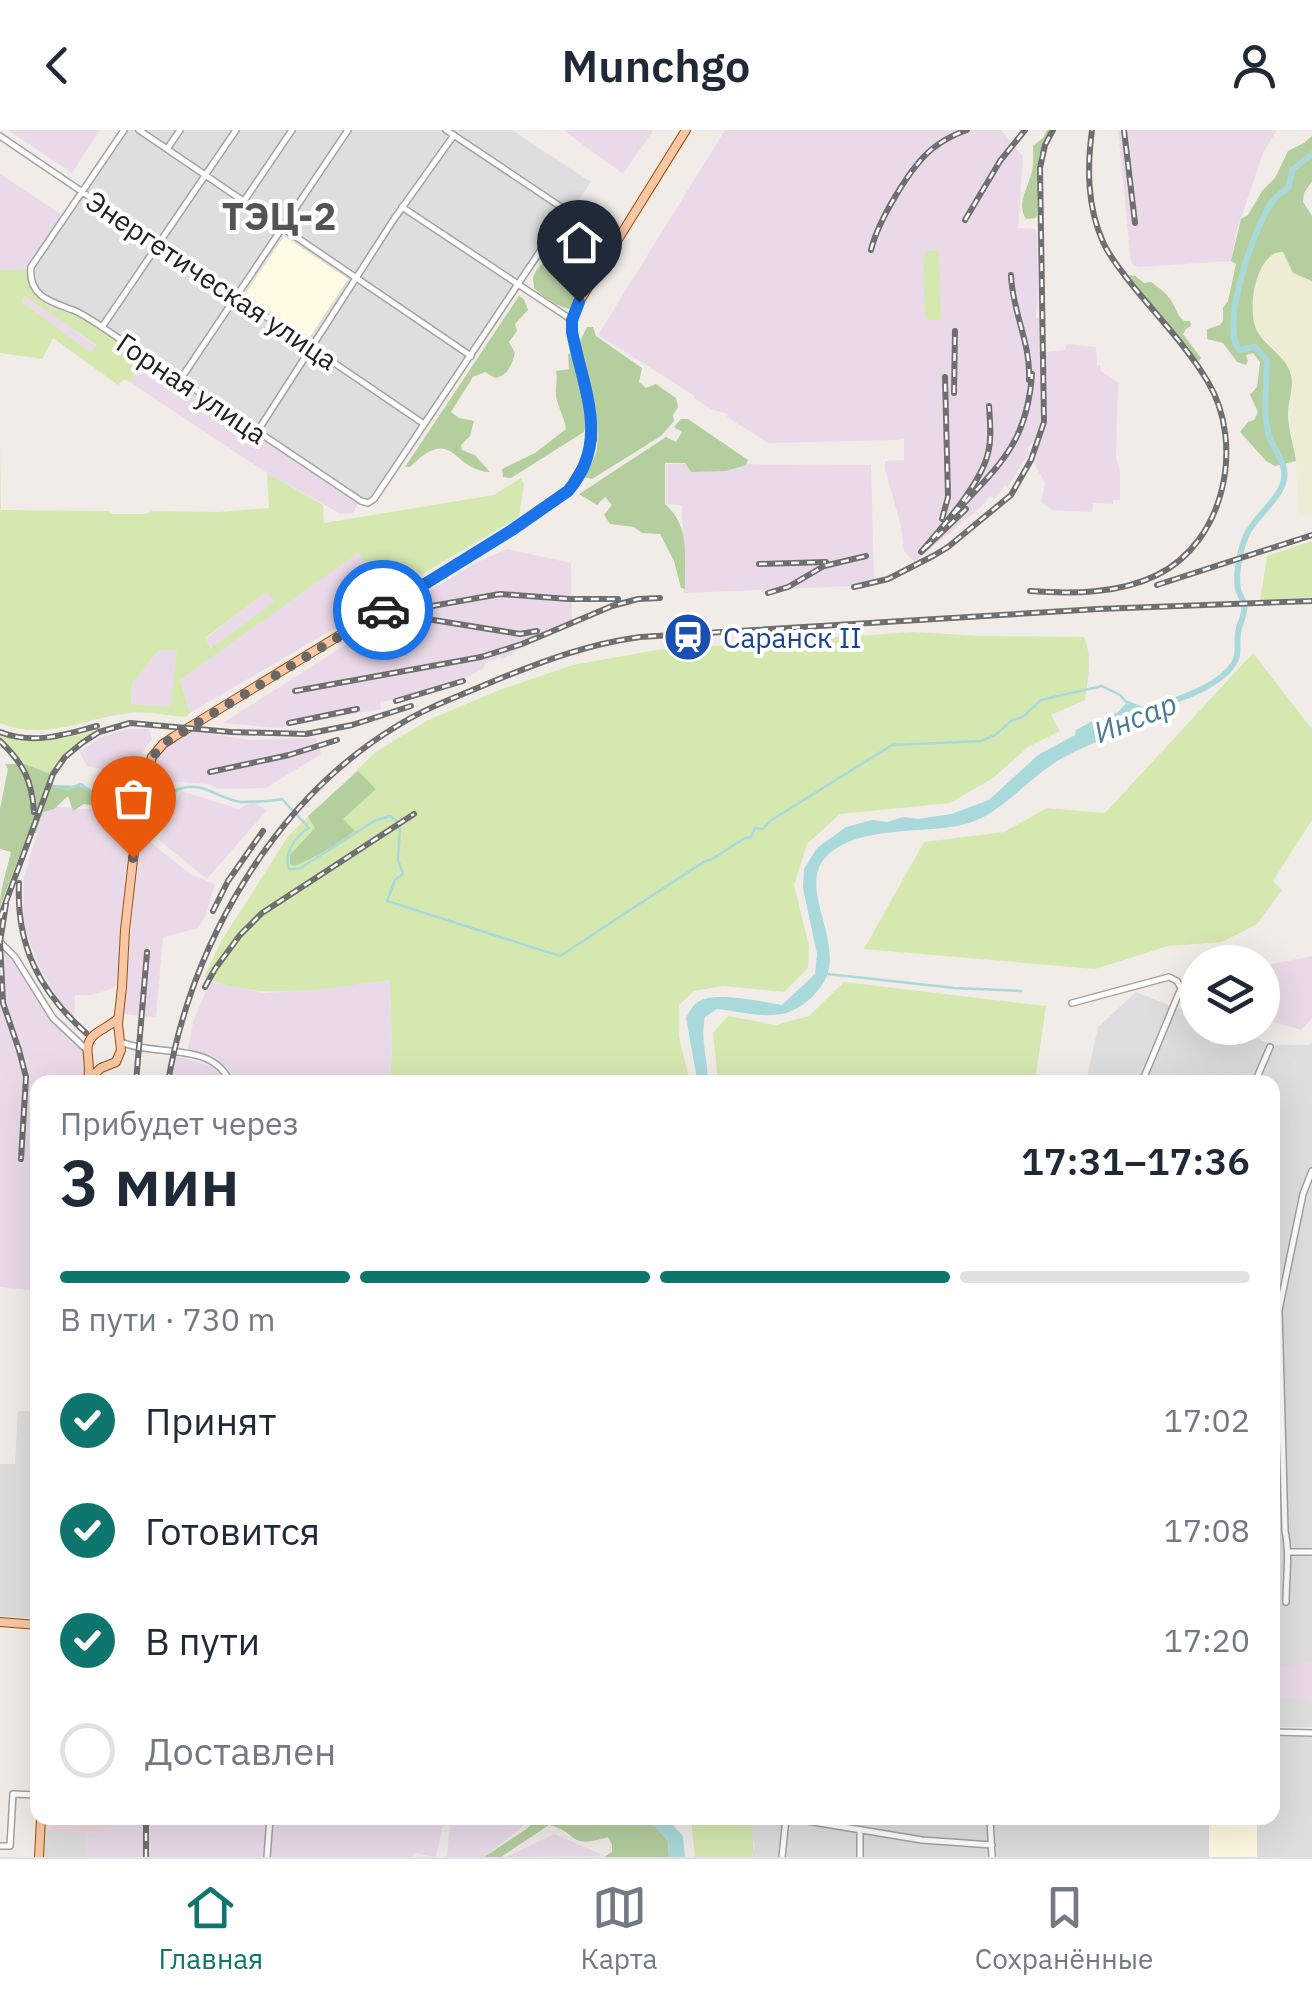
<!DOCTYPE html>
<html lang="ru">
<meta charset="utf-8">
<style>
body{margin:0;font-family:"IBM Plex Sans",sans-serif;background:#f6f6f7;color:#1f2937;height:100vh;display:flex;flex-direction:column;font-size:38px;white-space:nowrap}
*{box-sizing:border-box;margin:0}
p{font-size:32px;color:#747a83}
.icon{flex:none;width:55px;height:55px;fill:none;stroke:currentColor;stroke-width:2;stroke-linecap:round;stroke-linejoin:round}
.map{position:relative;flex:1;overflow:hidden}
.sheet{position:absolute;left:30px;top:945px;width:1250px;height:750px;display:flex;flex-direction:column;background:#fff;border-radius:20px;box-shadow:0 10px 40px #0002}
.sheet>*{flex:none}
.controls{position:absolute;left:1180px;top:815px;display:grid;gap:20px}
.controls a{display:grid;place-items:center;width:100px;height:100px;border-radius:50%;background:#fff;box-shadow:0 10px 40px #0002;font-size:50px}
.pin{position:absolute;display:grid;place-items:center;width:85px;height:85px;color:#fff;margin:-102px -42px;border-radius:50% 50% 50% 0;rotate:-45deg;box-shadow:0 0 10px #0007}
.pin .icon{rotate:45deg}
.courier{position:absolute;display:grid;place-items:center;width:100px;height:100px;margin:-50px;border:8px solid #1a73e8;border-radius:50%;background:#fff;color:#222;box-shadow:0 2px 12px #0007}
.overview em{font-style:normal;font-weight:600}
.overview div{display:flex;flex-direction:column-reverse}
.overview{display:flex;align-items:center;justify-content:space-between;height:170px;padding:0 30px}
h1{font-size:65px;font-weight:600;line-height:75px}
.bar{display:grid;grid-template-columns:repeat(4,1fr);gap:15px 10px;align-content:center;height:120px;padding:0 30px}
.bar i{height:12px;border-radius:8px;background:#e0e1e3}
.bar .on{background:#0f766e}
.bar p{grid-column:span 4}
ol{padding:0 30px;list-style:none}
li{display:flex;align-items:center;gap:30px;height:110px}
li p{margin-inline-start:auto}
li .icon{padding:10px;border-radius:50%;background:#0f766e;color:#fff;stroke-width:4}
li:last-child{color:#747a83}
li i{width:55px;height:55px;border:5px solid #e0e1e3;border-radius:50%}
header{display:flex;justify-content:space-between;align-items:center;height:130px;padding:0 30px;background:#fff;font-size:45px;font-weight:600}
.menu{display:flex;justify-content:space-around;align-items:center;height:140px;border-top:2px solid #e0e1e3;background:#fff;font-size:28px;color:#747a83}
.menu a{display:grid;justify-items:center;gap:5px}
.menu .on{color:#0f766e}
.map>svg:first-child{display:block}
.residential{fill:#dfdede}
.commercial{fill:#f0d8db}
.industrial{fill:#eadae9}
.education{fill:#fefae3}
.farmland{fill:#eeecd4}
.grass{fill:#d5e8b0;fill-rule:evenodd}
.forest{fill:#b4ce9e}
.water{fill:#aad9dc}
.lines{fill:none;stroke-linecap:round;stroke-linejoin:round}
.stream{stroke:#aad9dc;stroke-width:2.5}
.river{stroke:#aad9dc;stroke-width:6}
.minor-casing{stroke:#a2a2a2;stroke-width:8}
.major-casing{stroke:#985005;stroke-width:10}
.minor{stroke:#fff;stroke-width:5}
.major{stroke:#f9c7a5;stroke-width:8}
.rail-casing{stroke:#6f6f6f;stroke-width:6}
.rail{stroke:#fff;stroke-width:2.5;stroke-dasharray:8;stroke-linecap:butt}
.done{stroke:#6a6867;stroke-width:10;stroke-dasharray:0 18}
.route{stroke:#1a73e8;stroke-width:12}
.labels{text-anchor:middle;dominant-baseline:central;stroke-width:8;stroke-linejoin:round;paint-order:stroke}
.street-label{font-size:28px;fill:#212121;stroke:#fff}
.transit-label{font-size:28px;fill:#164399;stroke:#fff;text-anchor:start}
.water-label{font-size:30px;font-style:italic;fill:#467b96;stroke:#fff}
.district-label{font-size:38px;font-weight:bold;fill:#545454;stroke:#fff}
</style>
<header><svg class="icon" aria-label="back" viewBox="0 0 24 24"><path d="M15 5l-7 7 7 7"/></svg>Munchgo<svg class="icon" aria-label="person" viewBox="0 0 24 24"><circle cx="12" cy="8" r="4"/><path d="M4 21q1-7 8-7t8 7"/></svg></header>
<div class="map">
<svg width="1312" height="1727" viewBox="0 0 1312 1727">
<rect width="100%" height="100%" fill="#f1ece8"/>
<path class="residential" d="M121,0h391l79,52 -209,312 -8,10 -8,3 -286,-191 -9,-4 -16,-3 -17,-11 -10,-17 2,-20z
M1136,862l61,24 1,12h30l46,17h35l3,-3v685h-39l-1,-645h-186l12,-55z
M18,1281h19v207l-37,-2v-152h15z
M1273,1606l39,1v120h-316l-2,-39h278z
M752,1688h234l3,39h-237l3,-12 -5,-13z
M44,1699l41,3v25h-43z"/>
<path class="commercial" d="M45,1688h65v5l-1,7 -8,3 -57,-4z"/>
<path class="industrial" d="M8,0h92l-28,43z
M563,0h88l2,1 -30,43z
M725,0h276l22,26 -5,72 17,1 2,5 1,59 -2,25h4l2,106 -3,10 -12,15 3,3 -22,34 -3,-1 -11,14 -4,-3 -9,11 -67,55 -10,-11 -3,-25 -16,-57v-8l19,-1v-22l-7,2 -129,3 -41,-26 1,-3 -17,-5 -17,-11 1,-2 -97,-61z
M1118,0h159l-14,23 -27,80 -5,28 -93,6 -7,-4z
M0,44l62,41 -32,46 -3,8 -27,1z
M26,165l70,51 -6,6 -68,-50z
M1067,214l29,3 1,18h3l1,6 17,12 -2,75 4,14v28h-7v4l-20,-1 -1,9 -40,-2 -11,-8 4,-19 -12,-21 11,-35 3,-46 -3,-29 21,-2z
M144,229l214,145 -5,9 -12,1 -74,-41 -137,-91z
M666,334l205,1 3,115 -5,4 -14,2 -171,7 -2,-88 -16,-1z
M507,419l64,14 1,57 -70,39 -2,-2 -15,6 -1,5 -15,8 -68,22 -21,4 1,7 -103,19 -55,-5 248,-158z
M358,422l32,41 -48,31 -152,89 -10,-33z
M267,462l8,10 -63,46 -7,-9z
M160,519l18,2 -8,57 -39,-4 1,-21z
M128,599h21l3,10 -15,21 -4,16 -16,16 -8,-2 -8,-21 -14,-3 -8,-15 23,-14z
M192,601l59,9 65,-2 5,16 -55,34 -48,1 -10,-5 -60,-4 3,-11 7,-15 8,-7z
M181,661l58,18 15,-8 12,10 -59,68 -48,-39z
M45,676l90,6 -11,84 -5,87 -8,6 -20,6h-16l-1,23 -17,-20 -19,-34 -15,-40 1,-47z
M139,710l10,1 41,33 25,10 -10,33 -7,11 -35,9 -7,80 -33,-3z
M0,818h3l8,7 41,68 30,25 5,10v10l-5,14h-44l-1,209 -37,-4z
M1312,826v62l-11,12 -38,-11v-53z
M390,850l2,68 -2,34h-157l-6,-14 -12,-11 -27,-7 5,-28 17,-41 54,12 51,-3z
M170,925l42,11 10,7 6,9h-63z
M1312,1531v37l-3,2 -36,-4v-31h24z
M110,1688h158l-3,39h-180v-25l16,1 7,-3z
M273,1688h171l-8,39 -22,-4 -2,4h-142z
M462,1688h56l5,8 -39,31h-37l3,-34 12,-2z
M554,1704l52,22 -100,1z"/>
<path class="education" d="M284,106l64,43 -38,58 -65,-43z
M1209,1688h48v39h-48z"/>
<path class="farmland" d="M1276,121h7l10,22 19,8v235l-3,1 -6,-1 -5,-6 -2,-49 -8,-45 3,-40 -13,-23 -22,-23 -4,-21 8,-41 8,-12z"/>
<path class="grass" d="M928,121h11l2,69h-13l-3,-5 -2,-59z
M27,139c1,18 11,33 28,40 9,3 16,3 25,7l64,43 -14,23 -6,-3 -6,6 -65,-47 -11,21 -42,-6v-83zM25,166l71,49v1l-6,6 -68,-50z
M0,313l1,67 107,1 5,3h33l6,-3 67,1 50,-4 -2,-35 56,32 1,18 170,-28 27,-17 3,6 -5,33 -129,76 -32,-40 -178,127 10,33 -4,4c-17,-1 -37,-6 -55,-4 -47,4 -83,29 -131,10zM267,462l7,10 -63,46 -6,-10zM160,519l17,2 -7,56 -39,-3 1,-21z
M1312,411v56l-52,4 7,-45z
M913,502l68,4 103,1c9,21 4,40 1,63l-34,15 9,16 -32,16 -35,31 -43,25 -110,11 -33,30 -13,41 15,61 -1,22 -24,24 -61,-6 -29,5 -15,14v32l10,41 -2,4h-297l2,-34 -2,-68c-61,8 -128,23 -186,-3l18,-37 67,-105 87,-83 52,-32 74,-31 71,-24 83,-15z
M1253,523l59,76v91l-39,61 9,9 -25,34 -35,18 -54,4 -73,23 -231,-20 60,-107 80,-10 43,-24 58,5z
M104,598l-43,29 -11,17 -25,-10 -25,-26v-4c35,14 69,4 104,-6z
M844,852l202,24 -11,76h-317l-5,-49 15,-17 48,9 33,-9z
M691,1688h61c-2,15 4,24 0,39h-57z"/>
<path class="forest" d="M1047,0h5l-13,27 -2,58 -1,3 -10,1c-10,-16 2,-30 6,-48 2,-7 1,-17 1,-25l10,-8z
M1312,6v45l-8,12 -1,9 9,14v65l-19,-8 -10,-21c-27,-2 -37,59 -26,79 9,16 29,25 34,44 3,11 -3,27 -3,39 0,16 6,32 8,47l-21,5 -9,-5 -26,-29 8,-10 6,-2 4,-8 -8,-17 7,-8 3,-25 -7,-9 -7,2 2,6 -2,4 -9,-3 -14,-19 -16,-4v-10l13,-4 3,-4v-13l5,-7 8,-37 -5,-3 10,-42 7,-4 14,-24 13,-13 13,-27 16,-8z
M573,92l15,10 5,-1 7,-9 6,2 6,14 -41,71c-13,-1 -27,-12 -37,-21l-1,-11 4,-8 5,-5 11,-22z
M1128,145l7,1 9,7 7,-1c8,6 16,11 21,20 5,8 5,13 12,19h6l1,5 -5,3 -3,5 18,24 -2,3 -4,-2z
M519,166l5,3 4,11 -13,14 2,7 -8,11 6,11c-3,11 -7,23 -20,25l-10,-6 -12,5 -22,35 8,6 15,3 -4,15 -9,9 1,5 13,5 15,17c-38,-1 -36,-49 -80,-5h-5z
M587,197h6l3,9 46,32 -3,14 7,6 10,-4 20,14 2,9 -5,8 1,6 -13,15 -69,43 -9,-2c5,-9 13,-19 14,-29 4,-32 -10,-74 -18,-105z
M573,223c1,26 18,53 11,79l-73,46 -8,-1 -1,-8 33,-16 31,-24c-2,-12 -8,-22 -10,-33 -1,-8 2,-16 0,-25l13,-2 -1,-15z
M681,289h7l60,41 -2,5 -20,6 -35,1 -6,-9h-20v41c26,23 19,53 20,85l-4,-1 -7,-27 -14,-27 -18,-1 -8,-6 -24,-3 -6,-9 8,-10 -7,-8 -8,8 -18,-11 87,-57 10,5 6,-10 -8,-5z
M5,634h20l25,10 3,11 27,1 20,11 -5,9 -11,-2 -11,7 -5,-15 -14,13 -11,3 -7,21 -9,3 -27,71c0,-19 7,-37 11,-55l-11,-3v-40l8,-40z
M358,641l18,18 -33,30 12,12c-19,14 -39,26 -61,35l-4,-2v-9l25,-27 -7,-12z
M539,1688h26l16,6 53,-3 22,6 12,14 1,16h-65l8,-5v-7l-4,-8c-42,13 -28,-5 -59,-12l-48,32h-17l41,-27z"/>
<path class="water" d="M1128,571c11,3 16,11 26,0h12v4l-16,6 -35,23 -8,-16 11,-6z
M1100,587l11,18c-20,10 -43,18 -61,31 -28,19 -54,52 -88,59 -40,9 -108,0 -137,33 -29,33 26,90 -5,130 -31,39 -60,26 -103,21l-12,8c-5,22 3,43 3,65h-13l1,-9 -10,-55c3,-5 5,-10 9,-14 16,-15 66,-2 87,1l33,-31 2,-20 -14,-66 1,-19 13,-21 29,-21 26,-7 15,2 16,-5 15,2 33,-5 38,-14 49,-45 37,-20 1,-5z
M565,1688h101l17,18 2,21h-16l-1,-16 -12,-14 -22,-6 -53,3z"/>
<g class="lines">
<path class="stream" d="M152,654l20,8c30,-15 42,6 69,10 6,0 36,-1 41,-3l27,29c-13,7 -26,26 -20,41h10l77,-49 14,-4 8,6
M56,657l12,2 13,-5c12,11 33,17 50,19
M400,696l-2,34 5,14 -8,6 -8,21 173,55 145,-95 7,-2 33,-21 6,-1 4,-9 8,1 7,-8 122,-76 89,-4 14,-6 16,-14 13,-5 17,-16 61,-14 18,9 8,9
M828,844l127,14 66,3"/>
<path class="river" d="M1162,574c23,-6 68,-23 75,-48 1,-8 0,-16 1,-23 1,-11 8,-17 6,-29 -1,-5 -5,-10 -6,-15 -3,-14 2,-39 8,-53 8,-19 35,-37 38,-57 3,-16 -10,-28 -15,-43 -7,-24 -2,-51 -2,-76l-12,-13 -16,3c-19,-26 15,-122 33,-148 4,-6 11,-10 17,-15l3,-17 20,-16"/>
<g class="minor-casing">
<path id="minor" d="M124,0l-93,137c-3,29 19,35 42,43 10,4 20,11 29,17l259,174 7,2 6,-4 193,-288 -121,-81
M139,0l332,226
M0,6l424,288
M167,19l13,-19
M244,71l48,-71
M402,77l170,113
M102,197l134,-197
M180,250l168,-250
M257,302l137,-213 60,-84
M0,812l15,15 38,61 34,32
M1072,873l97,-26 8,4 4,7 -39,94
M121,912c35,15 91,-1 109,40
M1255,952l15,-35
M1289,1422h23
M1286,1472c0,-24 4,-48 -1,-71l-6,-221 24,-116 9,-23
M1272,1602l40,1
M789,1688l133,22 70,5
M990,1688l2,39
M0,1716h10l3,-52 25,1
M267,1727l3,-39
M782,1727l4,-39
M860,1727v-27"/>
</g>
<g class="major-casing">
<path id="major" d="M88,948c3,-13 -2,-24 0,-33 3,-14 22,-17 30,-27
M86,952l15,-14 15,-6 5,-12 -3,-26 4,-37 3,-57 15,-132 12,-41 11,-13 12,-8 337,-206 56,-39 17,-28 7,-24 -1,-22 -18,-84 -1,-13 7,-18 107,-172
M0,1492l38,3
M39,1727l2,-39"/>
</g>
<use href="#minor" class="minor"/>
<use href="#major" class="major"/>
<g class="rail-casing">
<path id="rail" d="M1124,0l11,93
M965,90l35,-59 25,-31
M871,120c7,-29 39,-83 61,-101 10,-8 23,-15 35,-19
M1011,145c1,36 20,68 18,105
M954,263l1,-62
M966,379l-45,43c21,-25 60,-68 67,-99 4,-15 2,-32 1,-47
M954,384c45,-49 73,-70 78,-140
M942,389l6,-22 -3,-120
M759,434l67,-2
M1157,455l155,-50
M854,457l34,-8 45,-23 15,-9 63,-52 20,-35 13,-38 -4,-254 5,-23 8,-15
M1030,461c41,3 89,3 127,-16 68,-33 88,-131 51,-193 -20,-34 -50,-65 -75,-96 -10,-13 -23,-28 -30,-44 -16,-36 -16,-74 -11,-112
M768,463l20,-6 36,-21 42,-10
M432,476l68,-12 69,5h49
M421,488l99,16 17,-3
M295,561l186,-34 41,-13 90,-38 26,-7 22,-1
M396,571l67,-20
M289,593l68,-14
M0,602c34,13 64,3 97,-6
M0,611c23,22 32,39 34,71
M210,642l79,-17 48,-15
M19,753c-3,63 21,109 67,150
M6,774l-6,38 3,61 16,47 7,27 -5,82
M213,781l15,-30 35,-50
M0,788l53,-144 12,-17 17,-14 17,-11 31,-9 101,9 75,2 46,-9 59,-19
M205,857l10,-18 25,-34 22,-22 152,-99
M136,952l11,-130
M168,952c24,-139 106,-282 229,-356 30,-19 65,-31 97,-45 49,-20 94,-37 146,-44l458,-28 214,-8
M146,1727v-39"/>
</g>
<use href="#rail" class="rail"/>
</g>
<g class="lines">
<path class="done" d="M133,728c5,-37 2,-85 30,-114l220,-134"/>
<path class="route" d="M383,480l129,-80 56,-39c43,-50 15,-102 4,-159v-12l7,-18"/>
</g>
<defs>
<g id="station-disc" transform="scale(2.5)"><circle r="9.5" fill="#1a4fb4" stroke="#fff"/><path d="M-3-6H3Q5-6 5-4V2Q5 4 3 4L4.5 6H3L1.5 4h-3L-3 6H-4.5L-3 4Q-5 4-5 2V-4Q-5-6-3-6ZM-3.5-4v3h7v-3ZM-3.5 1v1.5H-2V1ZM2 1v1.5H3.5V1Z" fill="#fff"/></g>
</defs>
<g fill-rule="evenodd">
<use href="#station-disc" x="688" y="507"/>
</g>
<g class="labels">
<g class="street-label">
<text transform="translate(212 150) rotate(34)">Энергетическая улица</text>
<text transform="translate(192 258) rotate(34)">Горная улица</text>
</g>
<g class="transit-label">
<text x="723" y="507">Саранск II</text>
</g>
<g class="water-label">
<text transform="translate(1135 587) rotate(-22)">Инсар</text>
</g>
<g class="district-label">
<text x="279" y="85">ТЭЦ-2</text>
</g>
</g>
</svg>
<div class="controls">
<a><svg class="icon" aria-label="layers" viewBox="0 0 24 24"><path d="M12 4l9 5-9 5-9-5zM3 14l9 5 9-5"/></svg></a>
</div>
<div class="pin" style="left:133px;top:728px;background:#ea580c"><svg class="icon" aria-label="bag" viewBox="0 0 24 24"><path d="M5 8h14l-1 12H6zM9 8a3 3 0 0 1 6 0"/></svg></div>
<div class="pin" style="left:579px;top:172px;background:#1f2937"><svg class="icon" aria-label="home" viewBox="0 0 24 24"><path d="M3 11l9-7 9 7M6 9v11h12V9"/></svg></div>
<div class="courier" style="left:383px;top:480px"><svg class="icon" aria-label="car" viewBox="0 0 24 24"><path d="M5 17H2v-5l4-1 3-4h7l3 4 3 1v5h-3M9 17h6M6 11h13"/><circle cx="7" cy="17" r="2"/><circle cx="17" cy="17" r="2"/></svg></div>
<section class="sheet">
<div class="overview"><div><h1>3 мин</h1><p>Прибудет через</p></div><em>17:31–17:36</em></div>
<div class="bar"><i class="on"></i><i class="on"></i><i class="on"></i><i></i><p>В пути · 730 m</p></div>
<ol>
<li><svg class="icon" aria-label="check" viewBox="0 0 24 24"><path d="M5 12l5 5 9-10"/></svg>Принят<p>17:02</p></li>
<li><svg class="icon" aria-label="check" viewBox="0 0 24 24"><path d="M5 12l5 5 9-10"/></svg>Готовится<p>17:08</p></li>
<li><svg class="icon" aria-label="check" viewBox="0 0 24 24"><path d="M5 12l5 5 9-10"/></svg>В пути<p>17:20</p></li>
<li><i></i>Доставлен</li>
</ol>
</section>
</div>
<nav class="menu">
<a class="on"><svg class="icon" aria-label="home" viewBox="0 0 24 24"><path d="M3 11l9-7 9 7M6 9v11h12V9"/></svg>Главная</a>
<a><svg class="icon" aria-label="map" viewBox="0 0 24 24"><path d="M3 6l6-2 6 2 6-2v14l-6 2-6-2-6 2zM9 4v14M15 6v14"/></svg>Карта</a>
<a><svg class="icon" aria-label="saved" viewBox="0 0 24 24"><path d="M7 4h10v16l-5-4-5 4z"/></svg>Сохранённые</a>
</nav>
